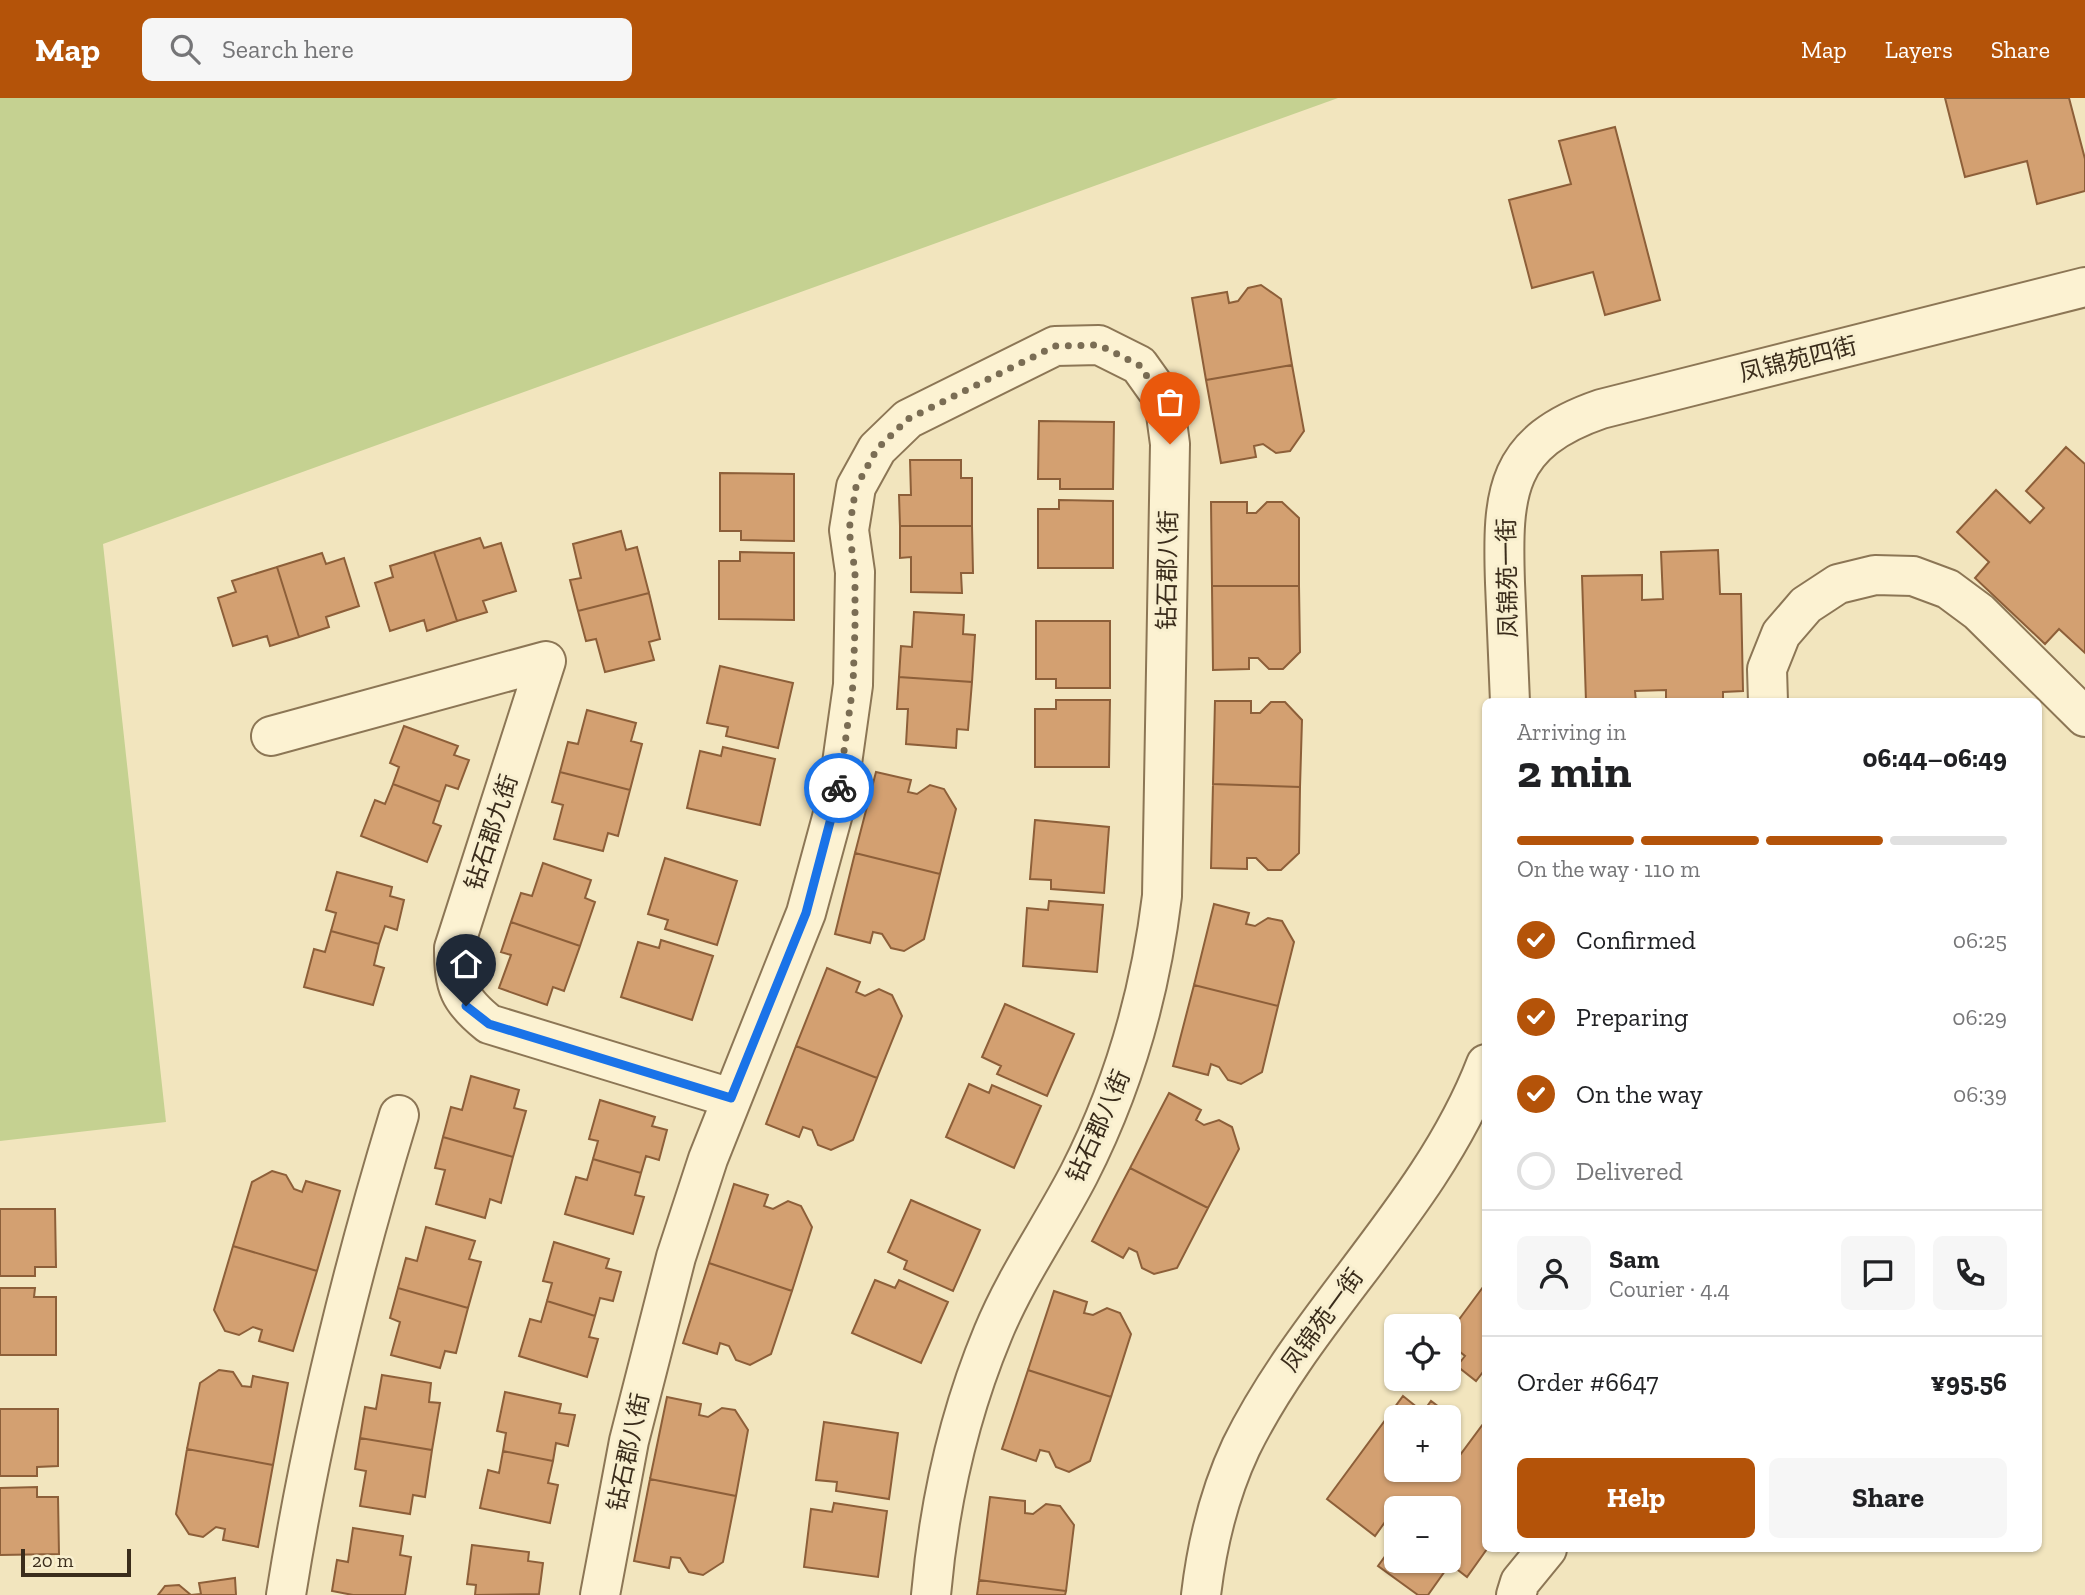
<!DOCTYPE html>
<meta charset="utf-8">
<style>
body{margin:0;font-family:"Zilla Slab","Noto Sans SC",serif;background:#f6f6f6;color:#202124;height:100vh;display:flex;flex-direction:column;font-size:26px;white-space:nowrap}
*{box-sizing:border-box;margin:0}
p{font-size:23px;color:#757577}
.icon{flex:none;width:38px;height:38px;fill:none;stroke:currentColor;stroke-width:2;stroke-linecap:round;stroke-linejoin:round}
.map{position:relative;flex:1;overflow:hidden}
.drawer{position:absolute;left:1482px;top:600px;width:560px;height:854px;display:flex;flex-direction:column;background:#fff;border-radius:10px;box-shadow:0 2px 5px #0004}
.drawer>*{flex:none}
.tools{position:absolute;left:1384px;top:1216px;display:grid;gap:14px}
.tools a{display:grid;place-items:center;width:77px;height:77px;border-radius:10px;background:#fff;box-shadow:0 2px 5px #0004;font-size:35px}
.scale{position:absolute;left:21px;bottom:18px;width:110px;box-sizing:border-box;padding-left:7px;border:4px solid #3a2c1b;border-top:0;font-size:19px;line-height:24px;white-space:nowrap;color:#3a2c1b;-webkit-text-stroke:5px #f8efcf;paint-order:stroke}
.pin{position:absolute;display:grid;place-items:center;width:60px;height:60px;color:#fff;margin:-72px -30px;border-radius:50% 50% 50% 0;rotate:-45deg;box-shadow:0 0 7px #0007}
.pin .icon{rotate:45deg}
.courier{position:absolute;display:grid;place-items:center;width:70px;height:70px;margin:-35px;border:5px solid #1a73e8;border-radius:50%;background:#fff;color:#222;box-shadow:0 2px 9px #0007}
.summary em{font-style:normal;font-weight:700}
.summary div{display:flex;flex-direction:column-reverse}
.summary{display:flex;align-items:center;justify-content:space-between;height:119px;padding:0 35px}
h1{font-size:46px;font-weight:700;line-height:52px}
.bar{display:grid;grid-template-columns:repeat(4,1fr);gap:10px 7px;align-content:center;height:84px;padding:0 35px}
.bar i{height:9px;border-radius:5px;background:#e0e0e0}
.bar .on{background:#b45309}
.bar p{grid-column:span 4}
.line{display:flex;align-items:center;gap:18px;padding:0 35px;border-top:2px solid #e0e0e0}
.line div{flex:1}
.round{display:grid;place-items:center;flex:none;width:74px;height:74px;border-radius:10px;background:#f6f6f6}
ol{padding:0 35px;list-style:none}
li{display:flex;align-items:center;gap:21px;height:77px}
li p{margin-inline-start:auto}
li .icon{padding:7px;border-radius:50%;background:#b45309;color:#fff;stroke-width:4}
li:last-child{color:#757577}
li i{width:38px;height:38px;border:4px solid #e0e0e0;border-radius:50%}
.primary-button{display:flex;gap:14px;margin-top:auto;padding:14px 35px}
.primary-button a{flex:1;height:80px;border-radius:10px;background:#b45309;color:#fff;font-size:28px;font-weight:700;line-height:80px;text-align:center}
.primary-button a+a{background:#f6f6f6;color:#202124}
header{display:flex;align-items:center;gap:42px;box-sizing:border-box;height:98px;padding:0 35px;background:#b45309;color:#fff}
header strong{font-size:33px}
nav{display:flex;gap:38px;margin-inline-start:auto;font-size:24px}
.search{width:490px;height:63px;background:#f6f6f6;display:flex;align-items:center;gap:18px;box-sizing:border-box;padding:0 24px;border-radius:10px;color:#757577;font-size:26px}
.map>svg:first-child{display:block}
.green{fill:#c5d191}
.building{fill:#d3a071;stroke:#8d5f39;stroke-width:2}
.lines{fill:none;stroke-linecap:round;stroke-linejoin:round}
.minor-casing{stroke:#8c7655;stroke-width:42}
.minor{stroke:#fcf2d2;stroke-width:38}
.done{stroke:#7a6d54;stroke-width:7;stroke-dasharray:0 12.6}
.route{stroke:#1a73e8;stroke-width:9}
.labels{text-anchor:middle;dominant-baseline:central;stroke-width:6;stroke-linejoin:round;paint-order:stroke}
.street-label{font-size:24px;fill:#3a2c1b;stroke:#f8efcf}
</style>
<header>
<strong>Map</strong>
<div class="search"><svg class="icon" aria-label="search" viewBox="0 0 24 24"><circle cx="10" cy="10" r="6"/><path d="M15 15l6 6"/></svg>Search here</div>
<nav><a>Map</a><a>Layers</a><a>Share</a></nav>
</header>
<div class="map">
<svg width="2085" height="1497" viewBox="0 0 2085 1497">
<rect width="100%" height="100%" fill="#f2e5be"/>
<path class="green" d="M0,0h1338l-1235,446 63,578 -166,19z"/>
<path class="building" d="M1945,0h124l16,61v32l-48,13 -10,-43 -62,16z
M1615,29l45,173 -55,15 -12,-43 -61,16 -23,-88 62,-16 -12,-43z
M1261,187l20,14 11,66 -86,15 -14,-82 35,-6 2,11 9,-2 10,-13z
M1292,267l12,66 -14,20 -14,2 -13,-9 -9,2 2,11 -35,6 -15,-83z
M1039,323l75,1 -1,67h-53v-10h-22z
M2066,349l19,17v189l-26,-24 -14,15 -70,-66 14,-16 -32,-30 39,-42 34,33 14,-15 -18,-17z
M910,362h51v18h11v48h-72l-1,-31h12z
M720,375l74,1v67l-53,-1v-9h-21z
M1059,402l54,1v67h-75v-59h21z
M1211,404h36v11h9l11,-11h15l17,16v68h-87z
M900,428h72l1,47h-12l1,20 -51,-1v-35l-11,1z
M621,433l5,19 11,-3 12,46 -71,18 -8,-31 11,-2 -8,-34z
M480,440l4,10 17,-5 15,48 -33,10 4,11 -30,9 -23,-69z
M1718,452l2,44h21l2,97 -20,1v10h-57v-12l-31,1 1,11h-50l-4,-126 60,-1v25l21,-1 -2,-47z
M434,454l23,69 -30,10 -3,-11 -34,11 -15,-48 18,-6 -3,-11z
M740,454l54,1v67l-75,-1v-58h21z
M322,455l4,11 18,-6 15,48 -33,11 3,10 -30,10 -22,-70z
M277,469l22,70 -29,9 -3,-10 -34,10 -15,-48 18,-6 -4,-11z
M1212,488h87l1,66 -17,17h-14l-11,-11h-9v11l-36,1z
M649,495l11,46 -11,3 5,18 -49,12 -9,-33 -10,2 -8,-30z
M914,514l50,3 -1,19 12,1 -3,47 -73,-5 2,-31 11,1z
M1036,523h74v67h-54v-9h-20z
M720,568l73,17 -15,65 -52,-12 2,-9 -21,-4z
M899,579l73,5 -4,48 -11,-1 -1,19 -50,-4 2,-35h-11z
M1056,602h54l-1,67h-74v-58h21z
M1215,603h36v12h9l11,-11h14l17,18 -2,67 -87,-3z
M587,612l49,13 -5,18 11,3 -12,46 -70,-18 8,-30 10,2z
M404,628l54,20 -4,9 15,5 -11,29 -12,-4 -6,17 -47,-18 6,-17 -9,-4z
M723,649l52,12 -15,66 -73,-17 13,-57 21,5z
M560,674l70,18 -12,46 -10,-3 -5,18 -49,-12 9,-34 -11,-3z
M876,674l35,8 -3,12 9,2 13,-9 14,4 12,20 -16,65 -85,-21z
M393,686l47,18 -7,21 8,3 -14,36 -66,-26 14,-36 10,4z
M1213,686l87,3 -1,66 -18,17h-13l-12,-12h-9v11l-36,-1z
M1035,722l74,7 -5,66 -53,-4v-9l-21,-1z
M855,755l85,21 -16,65 -20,12 -13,-3 -9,-14 -9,-2 -3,11 -35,-9z
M665,760l72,23 -20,64 -52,-16 3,-9 -20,-6z
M543,765l48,17 -6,18 10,4 -15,44 -69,-24 10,-29 11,3z
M337,774l55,15 -2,9 14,4 -7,30 -12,-4 -6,18 -48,-13 5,-18 -10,-3z
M1049,803l54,4 -6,67 -74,-6 4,-58 21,2z
M1214,806l35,9 -3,11 9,2 13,-8 14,3 12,21 -16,64 -84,-21z
M511,824l69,24 -16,45 -11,-4 -6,18 -48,-17 12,-33 -10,-3z
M331,833l48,13 -5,21 10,3 -11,37 -69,-18 10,-38 11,3z
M661,842l52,16 -21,64 -71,-23 17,-55 21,6z
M827,870l33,14 -4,10 9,4 14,-7 13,6 10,21 -25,62 -81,-32z
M1194,887l84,21 -16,66 -21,12 -13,-4 -9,-13 -8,-3 -3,11 -35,-9z
M1005,906l69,30 -27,62 -50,-22 4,-8 -19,-9z
M796,948l81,32 -24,62 -22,10 -13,-5 -6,-15 -9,-3 -4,10 -33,-13z
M471,978l48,14 -5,18 12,3 -13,46 -70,-20 8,-30 11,3z
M969,986l20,9 3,-8 49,21 -27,62 -68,-31z
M1169,995l32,17 -5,10 8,5 15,-5 13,7 7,22 -31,59 -78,-40z
M600,1002l55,17 -3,9 15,4 -8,30 -13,-4 -5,17 -48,-14 5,-18 -9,-2z
M443,1039l70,20 -12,46 -11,-4 -5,19 -49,-14 9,-34 -10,-2z
M593,1061l48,14 -6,22 9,2 -11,37 -68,-20 11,-37 11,3z
M1130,1070l78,40 -31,60 -23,6 -12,-6 -5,-16 -8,-4 -6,10 -31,-17z
M272,1073l14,4 8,14 8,3 4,-11 34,10 -23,80 -84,-25 19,-64z
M734,1086l34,11 -4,11 9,3 15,-8 13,5 11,21 -20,64 -83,-28z
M911,1102l69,30 -27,61 -49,-22 3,-8 -19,-9z
M0,1111h55l1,58h-21v9h-35z
M426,1129l49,14 -6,18 12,3 -13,46 -70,-20 8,-30 11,3z
M554,1144l55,17 -3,9 15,4 -8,29 -13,-3 -5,18 -48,-15 5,-18 -9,-2z
M233,1148l84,25 -24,80 -34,-10 3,-11 -9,-3 -14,8 -14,-4 -11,-21z
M709,1165l83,28 -21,63 -21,11 -14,-5 -7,-14 -9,-3 -3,11 -34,-11z
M875,1182l20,8 4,-8 49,22 -27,61 -69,-30z
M1486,1185v85l-10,13 -19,-15 8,-10 -16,-13v-10z
M0,1190h35l-1,9h22v58h-56z
M398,1190l70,20 -12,45 -11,-2 -5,17 -49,-13 9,-33 -10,-4z
M1054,1193l33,11 -3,11 9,2 14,-7 13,5 11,21 -20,63 -83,-27z
M547,1203l48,15 -6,21 9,2 -11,38 -68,-21 11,-37 11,3z
M219,1272l14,2 9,14 9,1 2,-11 35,7 -15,82 -86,-16 13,-66z
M1028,1272l83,27 -21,64 -21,11 -13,-5 -7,-15 -9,-2 -4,11 -34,-12z
M382,1277l49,8 -2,19 11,1 -8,47 -72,-12 5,-31 11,2z
M505,1294l56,12 -2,9 16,2 -7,31 -12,-3 -3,18 -50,-10 3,-18 -9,-2z
M1403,1298l20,16 8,-11 20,15 -55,2v52h53v-23l11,8 26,-35 1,129 -20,28 -17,-13 -22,31h-10l-40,-29 18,-25v20h53v-53h-53v12l-6,-5 -15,21 -48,-37z
M667,1299l34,7 -2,11 9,2 14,-9 13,2 13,20 -12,66 -86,-17z
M0,1311h58v57l-21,1v9h-37z
M824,1324l74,11 -9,66 -53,-8 1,-9 -21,-2z
M360,1340l72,12 -7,47 -12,-2 -3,19 -50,-8 6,-35 -11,-2z
M187,1351l86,16 -15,82 -35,-7 2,-11 -9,-2 -13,10 -14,-3 -13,-20z
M503,1353l50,10 -5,22 10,2 -8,38 -70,-15 8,-38 11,3z
M650,1381l86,17 -13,66 -20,13 -14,-3 -9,-14 -9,-1 -2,11 -35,-7z
M37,1389v10h21l1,57 -59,1v-67z
M990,1399l35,4v12l8,1 13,-10 14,2 14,19 -8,66 -87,-11z
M834,1405l53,8 -9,66 -74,-10 7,-58 21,3z
M353,1430l50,8 -3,19 11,2 -6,38h-52l-21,-4 5,-31 11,2z
M472,1447l57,7 -1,9 15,2 -4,31 -64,1 1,-10 -9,-1z
M235,1480l1,17h-78l7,-9 14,-1 12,10 10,-1 -2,-11z
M979,1482l87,11 -1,4h-88z"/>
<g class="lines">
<g class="minor-casing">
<path id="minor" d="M1510,604c-2,-40 -3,-80 -5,-119 -3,-91 0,-141 96,-174l484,-122
M1768,604l-1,-33 14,-35 25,-29 32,-21 37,-9 38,1 35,13 31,23 106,105
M271,638l275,-75 -92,287c0,39 5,52 35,76l242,74
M286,1497c26,-164 65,-322 113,-480
M600,1497l29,-154 47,-184 32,-98 98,-246 31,-114 16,-114 2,-113 -6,-42 7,-43 21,-38 31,-30 147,-73 44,-1 40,20 25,35 6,44 -8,452c-12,99 -38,190 -83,278 -28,54 -63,103 -86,159 -35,84 -54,171 -62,262
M1201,1497c6,-51 18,-101 40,-148 67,-136 190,-240 245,-383
M1516,1497l4,-13 27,-33"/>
</g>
<use href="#minor" class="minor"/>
</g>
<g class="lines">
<path class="done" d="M839,690l14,-103 2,-57v-56l-6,-42 7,-43 21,-38 31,-30 147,-73 44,-1 40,20 25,35 6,44"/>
<path class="route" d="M466,908l23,18 242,74 75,-185 33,-125"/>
</g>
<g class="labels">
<g class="street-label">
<text transform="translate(1798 261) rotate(-14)">凤锦苑四街</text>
<text transform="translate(1167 472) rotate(-89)">钻石郡八街</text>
<text transform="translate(1507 480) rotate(-91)">凤锦苑一街</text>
<text transform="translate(491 734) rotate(-72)">钻石郡九街</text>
<text transform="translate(1098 1028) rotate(-66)">钻石郡八街</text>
<text transform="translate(1322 1222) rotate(-54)">凤锦苑一街</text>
<text transform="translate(628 1354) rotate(-78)">钻石郡八街</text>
</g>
</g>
</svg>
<div class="tools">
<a><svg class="icon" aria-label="locate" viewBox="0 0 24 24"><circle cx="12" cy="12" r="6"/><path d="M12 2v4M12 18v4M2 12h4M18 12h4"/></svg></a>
<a>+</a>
<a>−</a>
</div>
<div class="scale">20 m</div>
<div class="pin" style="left:1170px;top:346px;background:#ea580c"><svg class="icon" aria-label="bag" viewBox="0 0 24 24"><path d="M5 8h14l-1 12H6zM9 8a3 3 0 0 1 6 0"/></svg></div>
<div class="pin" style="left:466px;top:908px;background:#1f2937"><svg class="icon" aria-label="home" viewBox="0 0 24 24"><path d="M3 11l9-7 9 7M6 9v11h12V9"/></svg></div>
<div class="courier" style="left:839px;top:690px"><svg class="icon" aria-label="bike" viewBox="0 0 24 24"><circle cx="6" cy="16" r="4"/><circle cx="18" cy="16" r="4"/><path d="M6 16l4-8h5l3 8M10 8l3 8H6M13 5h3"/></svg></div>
<section class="drawer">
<div class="summary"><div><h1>2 min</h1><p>Arriving in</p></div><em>06:44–06:49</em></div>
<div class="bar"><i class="on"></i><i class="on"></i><i class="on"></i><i></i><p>On the way · 110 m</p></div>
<ol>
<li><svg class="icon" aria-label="check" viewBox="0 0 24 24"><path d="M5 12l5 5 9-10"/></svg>Confirmed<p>06:25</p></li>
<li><svg class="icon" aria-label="check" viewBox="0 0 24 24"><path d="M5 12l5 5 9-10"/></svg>Preparing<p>06:29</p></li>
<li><svg class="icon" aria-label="check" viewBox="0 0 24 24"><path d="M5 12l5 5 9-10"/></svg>On the way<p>06:39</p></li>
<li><i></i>Delivered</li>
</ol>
<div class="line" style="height:126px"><a class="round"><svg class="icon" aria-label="person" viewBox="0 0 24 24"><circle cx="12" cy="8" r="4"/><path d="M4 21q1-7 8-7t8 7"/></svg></a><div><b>Sam</b><p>Courier · 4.4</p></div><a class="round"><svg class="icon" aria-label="chat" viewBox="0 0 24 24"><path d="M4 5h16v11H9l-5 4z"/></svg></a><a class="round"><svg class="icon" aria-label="phone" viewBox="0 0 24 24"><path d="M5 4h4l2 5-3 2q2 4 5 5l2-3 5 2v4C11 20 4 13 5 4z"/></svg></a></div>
<div class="line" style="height:91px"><div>Order #6647</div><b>¥95.56</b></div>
<div class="primary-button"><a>Help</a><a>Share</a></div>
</section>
</div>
